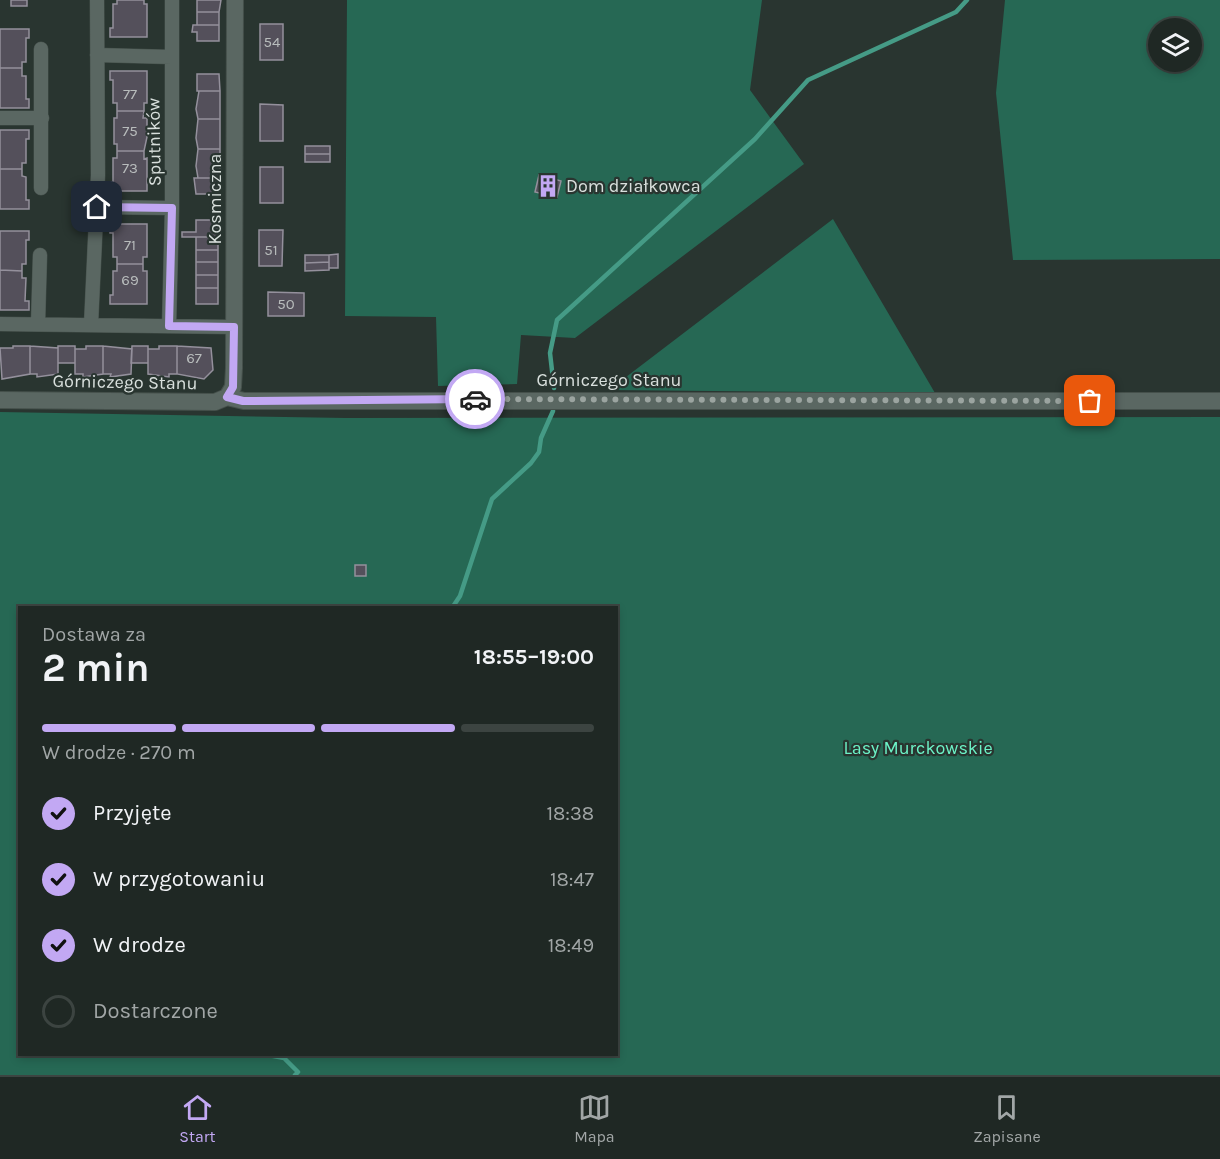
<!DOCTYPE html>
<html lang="pl">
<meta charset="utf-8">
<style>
body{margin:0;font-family:Karla,sans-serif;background:#2c3431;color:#f1f3f6;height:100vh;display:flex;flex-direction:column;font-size:22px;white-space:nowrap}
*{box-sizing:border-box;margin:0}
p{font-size:20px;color:#a1a6a6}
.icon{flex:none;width:33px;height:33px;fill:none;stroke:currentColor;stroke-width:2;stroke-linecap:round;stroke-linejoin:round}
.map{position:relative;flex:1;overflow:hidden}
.details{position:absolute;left:18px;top:606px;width:600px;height:450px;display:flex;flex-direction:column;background:#1f2824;border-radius:0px;box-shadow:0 3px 9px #0003,0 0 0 2px #3c4441}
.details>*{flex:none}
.tools{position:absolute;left:1148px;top:18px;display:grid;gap:12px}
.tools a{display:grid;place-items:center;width:54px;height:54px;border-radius:50%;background:#1f2824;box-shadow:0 3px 9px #0003,0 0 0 2px #3c4441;font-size:30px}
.pin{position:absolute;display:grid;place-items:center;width:51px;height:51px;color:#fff;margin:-26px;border-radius:12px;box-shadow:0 3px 9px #0006}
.courier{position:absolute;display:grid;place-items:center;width:60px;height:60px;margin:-30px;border:4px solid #c2a8f3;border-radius:50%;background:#fff;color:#222;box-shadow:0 2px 8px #0007}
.head em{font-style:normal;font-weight:700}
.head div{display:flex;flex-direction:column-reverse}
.head{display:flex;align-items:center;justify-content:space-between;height:102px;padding:0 24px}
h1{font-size:39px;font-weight:700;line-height:45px}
.bar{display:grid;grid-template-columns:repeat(4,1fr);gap:9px 6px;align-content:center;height:72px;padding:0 24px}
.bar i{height:8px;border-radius:4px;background:#3c4441}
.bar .selected{background:#c2a8f3}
.bar p{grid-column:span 4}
ol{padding:0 24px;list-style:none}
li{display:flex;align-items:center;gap:18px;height:66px}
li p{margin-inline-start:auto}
li .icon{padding:6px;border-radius:50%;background:#c2a8f3;color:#111;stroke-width:4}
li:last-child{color:#a1a6a6}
li i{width:33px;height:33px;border:3px solid #3c4441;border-radius:50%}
.dock{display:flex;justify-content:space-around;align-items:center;height:84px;border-top:2px solid #3c4441;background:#1f2824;font-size:16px;color:#a1a6a6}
.dock a{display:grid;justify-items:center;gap:3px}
.dock .selected{color:#c2a8f3}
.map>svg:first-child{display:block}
.green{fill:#266854;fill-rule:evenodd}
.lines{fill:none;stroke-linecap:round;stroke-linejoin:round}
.stream{stroke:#459b86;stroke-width:4.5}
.building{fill:#54505b;stroke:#94909c;stroke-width:1.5}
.minor-casing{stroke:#45504b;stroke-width:15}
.tertiary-casing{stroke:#45504b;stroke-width:18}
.minor{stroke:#5a6762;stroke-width:14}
.tertiary{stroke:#5a6762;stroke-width:16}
.done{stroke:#9ba4a0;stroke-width:6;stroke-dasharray:0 10.8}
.route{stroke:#c2a8f3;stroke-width:8}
.labels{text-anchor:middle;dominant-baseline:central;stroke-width:4.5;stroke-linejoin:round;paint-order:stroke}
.number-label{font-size:15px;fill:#b8bcbc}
.street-label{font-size:18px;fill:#d9e0dd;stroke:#293530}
.poi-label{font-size:18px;fill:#d9e0dd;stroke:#293530;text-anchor:start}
.park-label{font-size:18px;fill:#6cf3c7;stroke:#293530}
</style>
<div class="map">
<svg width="1220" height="1075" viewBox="0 0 1220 1075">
<rect width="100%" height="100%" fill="#293530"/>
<path class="green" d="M347,0h415l-12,90 54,74 -229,174 -54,-3 -4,49 -79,2 -2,-69 -91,-1z
M1005,0h215v259l-207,1 -17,-167zM1191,28v34h-33v-34z
M833,219l102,174 -326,-3z
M0,412l346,6 874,-1v658h-1220zM20,608h596v446h-596z"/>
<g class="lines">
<path class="stream" d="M554,388l-4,-35 7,-33 198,-181 53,-59 148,-68 11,-12
M452,608l8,-12 32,-97 39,-36 8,-11 2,-14 12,-27
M263,1054l21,4 14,14 -3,3"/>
</g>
<path class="building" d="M11,0h16v6h-16z
M117,0h27v4h3v33h-37v-9h3v-24h4z
M197,0h24l-2,12h-22z
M197,12h22v13h-22z
M260,24h23v36h-23z
M193,25h26v16h-22v-9h-5z
M0,29h29v9h-3v24h-4v6h-22z
M0,68h22v8h4v23h3v9h-29z
M110,71h37v32h-3v8h-27v-8h-4v-23h-3z
M197,74h22l1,17h-23z
M199,91h21v28h-22l-2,-10z
M260,104l23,1v36h-23z
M117,111h27l-1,7h4v19l-3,14h-27v-7h-3v-26h3z
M198,119h22v30h-22l-2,-11z
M0,130h29v9h-3v24h-4v6h-22z
M305,146h25v8h-25z
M198,149h22v29h-22l-2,-12z
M117,151h27v8l3,-1v33h-37v-9h3v-24h4z
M305,154h25v8h-25z
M260,167h23v36h-23z
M0,169h22v7l4,1v23h3v9h-29z
M539,175l22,6 -4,16 -22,-5z
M194,178h24v16h-22z
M196,220h22v17h-36v-5h14z
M110,224h37v33h-4v7h-26v-7h-4v-24h-3z
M259,230h24l-1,36h-23z
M0,231h29v9h-3v24h-4v7l-22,-1z
M196,237h22v13h-22z
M196,250h22v12h-22z
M338,254v14h-9v-13z
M305,255h24v7l-24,1z
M196,262h22v13h-22z
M329,262v8l-24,1v-8z
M117,264h26v7h4v33h-37v-9h3v-24h4z
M0,270l22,1v7h4l-1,23h4v9h-29z
M196,275h22v13h-22z
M196,288h22v16h-22z
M268,292l36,1v23h-36z
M13,346h17v28l-28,5 -2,-31h13z
M30,346l28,2v26l-21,3v-3h-7z
M58,346h17v17h-17z
M86,346h17v28l-20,3v-3h-8v-25h11z
M103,346l29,3 -1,25 -21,3 1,-3h-8z
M132,346h16v17h-17z
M159,346h18v28h-8v3l-21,-3v-25h11z
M177,346l34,2 2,22 -9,9 -27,-5z
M355,565h11v11h-11z"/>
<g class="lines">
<g class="minor-casing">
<path id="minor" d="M41,49v139
M97,55l74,2
M0,118h42
M97,207l75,1
M0,324l234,3
M38,324l2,-69
M91,325l7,-150 -1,-175
M169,326l3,-118v-208"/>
</g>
<g class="tertiary-casing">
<path id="tertiary" d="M227,397l6,-10 1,-19 1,-368
M0,400l215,2 12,-5 17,4h976"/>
</g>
<use href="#minor" class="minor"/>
<use href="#tertiary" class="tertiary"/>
</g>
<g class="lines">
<path class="done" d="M475,399l615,2"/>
<path class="route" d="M97,207l75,1 -3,118 65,1 -1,60 -6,10 16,4 232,-2"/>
</g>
<defs>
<g id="building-bare" transform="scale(1.8)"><path d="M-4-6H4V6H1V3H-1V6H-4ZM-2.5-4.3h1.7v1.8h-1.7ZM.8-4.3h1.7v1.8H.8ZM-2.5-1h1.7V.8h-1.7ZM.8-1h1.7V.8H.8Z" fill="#c2a8f3" stroke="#293530" stroke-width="2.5" paint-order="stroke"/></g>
</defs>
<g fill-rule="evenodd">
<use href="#building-bare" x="548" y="186"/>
</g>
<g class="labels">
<g class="number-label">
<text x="272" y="42">54</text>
<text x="130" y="94">77</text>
<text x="130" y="131">75</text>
<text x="130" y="168">73</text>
<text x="130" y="245">71</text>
<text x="271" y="250">51</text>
<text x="130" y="280">69</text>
<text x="286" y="304">50</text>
<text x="194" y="358">67</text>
</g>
<g class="street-label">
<text transform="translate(154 142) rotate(-91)">Sputników</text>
<text transform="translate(215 199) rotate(-90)">Kosmiczna</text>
<text x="609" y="380">Górniczego Stanu</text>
<text transform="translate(125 382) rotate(1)">Górniczego Stanu</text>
</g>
<g class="poi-label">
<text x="566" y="186">Dom działkowca</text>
</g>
<g class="park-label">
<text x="918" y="748">Lasy Murckowskie</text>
</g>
</g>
</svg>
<div class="tools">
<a><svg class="icon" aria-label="layers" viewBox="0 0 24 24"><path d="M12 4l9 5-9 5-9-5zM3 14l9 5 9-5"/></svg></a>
</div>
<div class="pin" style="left:1090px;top:401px;background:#ea580c"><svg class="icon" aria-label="bag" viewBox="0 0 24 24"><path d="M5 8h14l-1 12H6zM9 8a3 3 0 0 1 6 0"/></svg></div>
<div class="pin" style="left:97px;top:207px;background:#1f2937"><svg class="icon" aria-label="home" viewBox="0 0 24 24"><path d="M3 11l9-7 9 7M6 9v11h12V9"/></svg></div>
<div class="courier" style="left:475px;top:399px"><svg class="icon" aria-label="car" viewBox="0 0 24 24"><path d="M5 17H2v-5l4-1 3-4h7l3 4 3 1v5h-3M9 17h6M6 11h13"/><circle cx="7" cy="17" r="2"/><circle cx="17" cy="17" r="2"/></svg></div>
<section class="details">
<div class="head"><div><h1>2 min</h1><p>Dostawa za</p></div><em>18:55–19:00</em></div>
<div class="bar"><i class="selected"></i><i class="selected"></i><i class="selected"></i><i></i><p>W drodze · 270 m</p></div>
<ol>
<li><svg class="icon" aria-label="check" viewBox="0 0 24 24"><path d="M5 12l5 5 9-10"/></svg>Przyjęte<p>18:38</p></li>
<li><svg class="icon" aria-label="check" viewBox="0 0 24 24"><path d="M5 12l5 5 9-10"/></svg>W przygotowaniu<p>18:47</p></li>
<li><svg class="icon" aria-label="check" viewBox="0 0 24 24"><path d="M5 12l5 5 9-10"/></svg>W drodze<p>18:49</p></li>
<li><i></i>Dostarczone</li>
</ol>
</section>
</div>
<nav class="dock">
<a class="selected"><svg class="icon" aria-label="home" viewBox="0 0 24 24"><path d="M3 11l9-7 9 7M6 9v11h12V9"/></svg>Start</a>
<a><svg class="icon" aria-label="map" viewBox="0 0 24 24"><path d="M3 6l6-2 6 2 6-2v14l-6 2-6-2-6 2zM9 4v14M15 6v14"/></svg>Mapa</a>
<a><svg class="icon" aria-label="saved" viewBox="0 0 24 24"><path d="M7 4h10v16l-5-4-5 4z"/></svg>Zapisane</a>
</nav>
